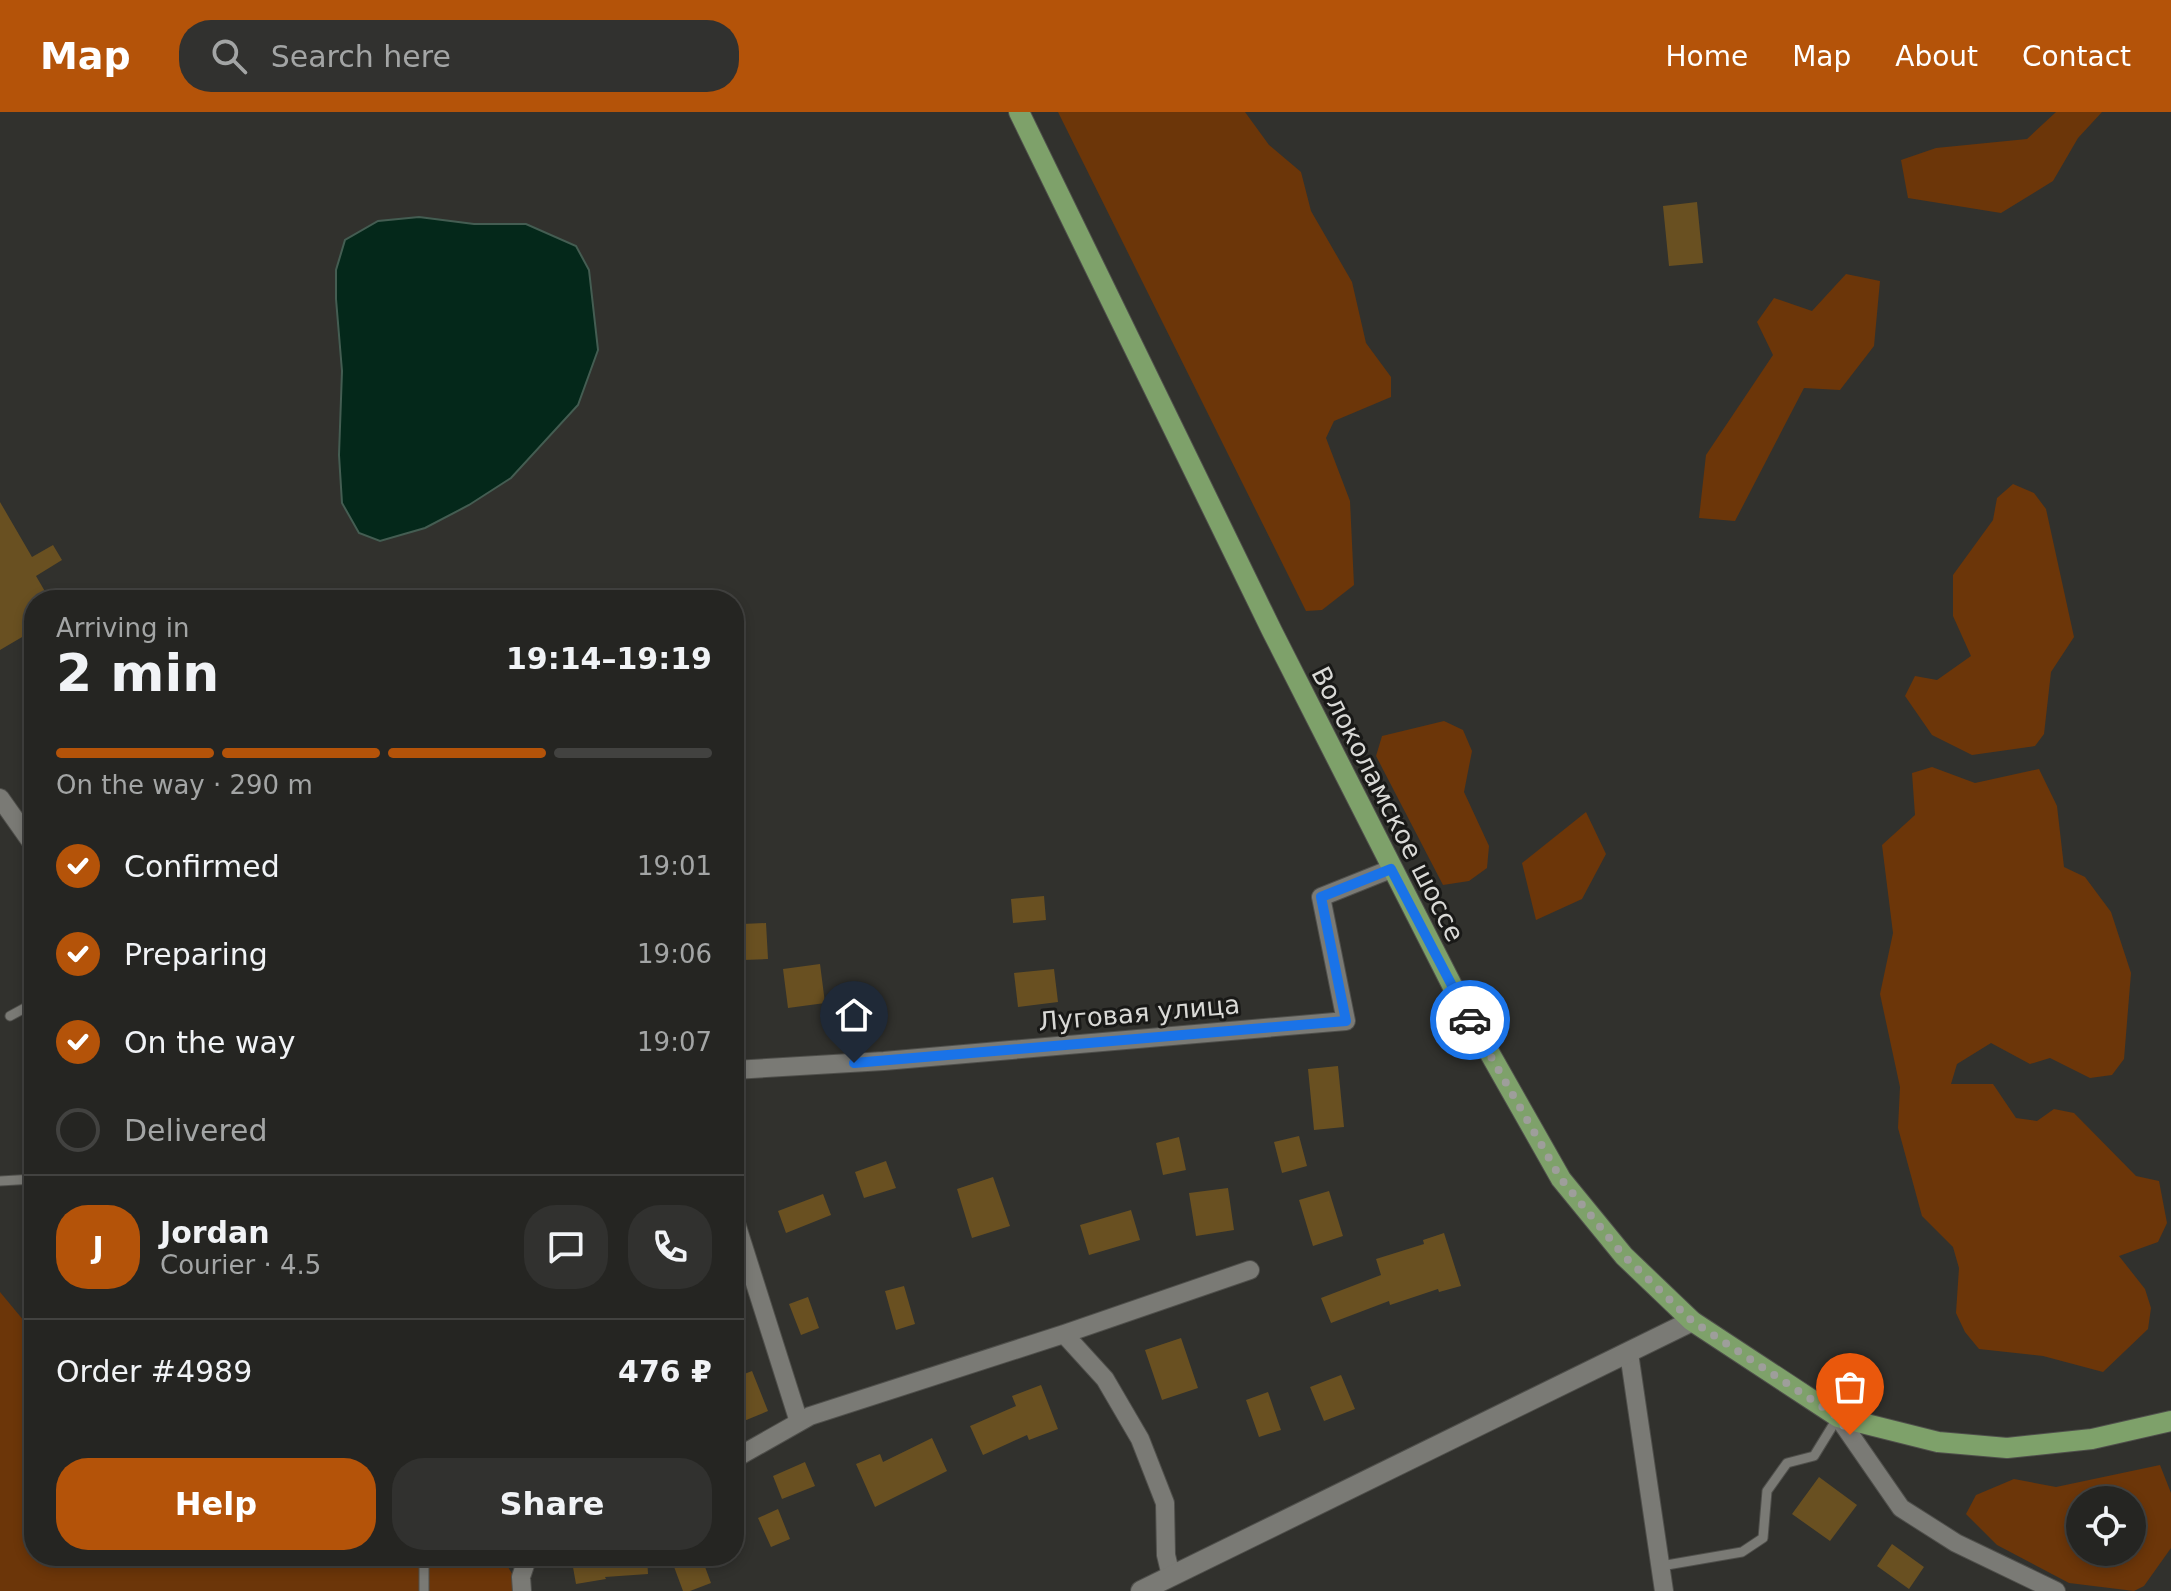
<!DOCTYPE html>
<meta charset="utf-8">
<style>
body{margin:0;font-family:"DejaVu Sans",sans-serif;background:#31312f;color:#f1f3f6;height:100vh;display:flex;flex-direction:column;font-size:30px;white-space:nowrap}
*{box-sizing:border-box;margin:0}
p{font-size:26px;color:#a3a5a5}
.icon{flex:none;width:44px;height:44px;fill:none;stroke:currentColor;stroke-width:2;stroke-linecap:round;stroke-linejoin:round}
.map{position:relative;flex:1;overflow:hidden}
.details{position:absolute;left:24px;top:478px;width:720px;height:976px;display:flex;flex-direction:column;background:#252522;border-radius:32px;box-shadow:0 4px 12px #0003,0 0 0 2px #424240}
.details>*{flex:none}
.controls{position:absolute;left:2066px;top:1374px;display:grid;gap:16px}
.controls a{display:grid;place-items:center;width:80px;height:80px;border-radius:50%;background:#252522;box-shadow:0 4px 12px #0003,0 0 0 2px #424240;font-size:40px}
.pin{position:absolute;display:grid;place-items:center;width:68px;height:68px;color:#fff;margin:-82px -34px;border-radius:50% 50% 50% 0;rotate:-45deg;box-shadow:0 0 8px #0007}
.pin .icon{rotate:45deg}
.courier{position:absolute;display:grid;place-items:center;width:80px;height:80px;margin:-40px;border:6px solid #1a73e8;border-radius:50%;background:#fff;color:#222;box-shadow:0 2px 10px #0007}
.head em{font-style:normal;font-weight:700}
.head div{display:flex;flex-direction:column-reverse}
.head{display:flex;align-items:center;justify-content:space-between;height:136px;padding:0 32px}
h1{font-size:52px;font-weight:700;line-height:60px}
.bar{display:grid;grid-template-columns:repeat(4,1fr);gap:12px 8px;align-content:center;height:96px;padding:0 32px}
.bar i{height:10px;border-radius:6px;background:#424240}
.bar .on{background:#b45309}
.bar p{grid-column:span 4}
.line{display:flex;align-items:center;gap:20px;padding:0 32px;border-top:2px solid #424240}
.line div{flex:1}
.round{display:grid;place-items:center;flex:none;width:84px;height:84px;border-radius:32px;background:#31312f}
ol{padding:0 32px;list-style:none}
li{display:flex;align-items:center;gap:24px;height:88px}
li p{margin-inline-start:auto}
li .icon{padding:8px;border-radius:50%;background:#b45309;color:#fff;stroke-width:4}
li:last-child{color:#a3a5a5}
li i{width:44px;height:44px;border:4px solid #424240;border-radius:50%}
.primary-button{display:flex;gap:16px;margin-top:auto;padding:16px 32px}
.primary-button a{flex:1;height:92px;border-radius:32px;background:#b45309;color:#fff;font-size:32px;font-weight:700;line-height:92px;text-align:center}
.primary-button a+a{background:#31312f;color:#f1f3f6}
header{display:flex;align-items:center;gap:48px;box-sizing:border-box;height:112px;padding:0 40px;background:#b45309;color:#fff}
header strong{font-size:38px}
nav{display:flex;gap:44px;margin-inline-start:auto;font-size:28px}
.search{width:560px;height:72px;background:#31312f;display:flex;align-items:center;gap:20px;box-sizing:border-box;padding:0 28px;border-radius:32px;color:#a3a5a5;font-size:30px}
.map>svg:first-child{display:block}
.green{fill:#6c3609;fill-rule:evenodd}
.water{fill:#04281a;stroke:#445d52;stroke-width:2}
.building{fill:#695021}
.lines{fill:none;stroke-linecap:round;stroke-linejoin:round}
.service-casing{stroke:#4f4f4b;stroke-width:11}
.minor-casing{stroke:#4f4f4b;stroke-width:20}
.secondary-casing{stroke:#4f4f4b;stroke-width:22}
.primary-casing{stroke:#4f4f4b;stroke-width:22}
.service{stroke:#7a7a75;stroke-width:9}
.minor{stroke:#7a7a75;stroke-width:18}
.secondary{stroke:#7a7a75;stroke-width:20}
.primary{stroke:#7ea16a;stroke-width:20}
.done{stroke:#9e9e9b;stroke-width:8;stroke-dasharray:0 14.4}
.route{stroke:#1a73e8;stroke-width:10}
.labels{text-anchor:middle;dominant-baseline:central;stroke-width:6;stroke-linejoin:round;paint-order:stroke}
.street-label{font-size:26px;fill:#d9d9d6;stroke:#191917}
</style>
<header>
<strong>Map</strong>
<div class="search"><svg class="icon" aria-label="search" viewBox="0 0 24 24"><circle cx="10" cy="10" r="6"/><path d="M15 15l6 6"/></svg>Search here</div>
<nav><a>Home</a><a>Map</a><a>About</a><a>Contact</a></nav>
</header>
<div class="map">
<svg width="2171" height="1479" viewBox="0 0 2171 1479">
<rect width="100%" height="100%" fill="#31312d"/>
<path class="green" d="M1058,0h187l24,33 32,27 10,39 41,71 14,61 25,34v20l-57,24 -8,17 24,63 4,84 -32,25 -16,1z
M2056,0h46l-24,26 -25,43 -52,32 -93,-15 -7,-38 35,-12 91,-9z
M1846,162l34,7 -6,65 -34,44 -36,-2 -69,133 -36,-3 7,-63 67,-100 -16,-33 17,-24 38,13z
M2013,372l21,9 12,16 28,128 -23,35 -7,62 -9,12 -63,9 -40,-20 -27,-39 10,-20 22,4 34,-24 -18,-40v-41l40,-55 4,-22z
M1444,609l19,9 9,21 -8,41 25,54 -2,22 -18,13 -26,4 -67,-129 6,-20z
M1932,655l43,16 64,-14 18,37 7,61 21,10 26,35 20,61 -7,86 -12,16 -22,3 -40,-20 -20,6 -39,-21 -34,21 -6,20h42l23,34 21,3 17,-12 20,4 62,63 23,5 8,42 -9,19 -39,14 26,33 6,19 -3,21 -45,43 -60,-16 -64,-7 -14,-17 -9,-19 3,-45 -6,-21 -31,-31 -24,-88 2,-41 -20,-93 13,-61 -11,-88 33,-30 -3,-42z
M1586,700l20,42 -24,45 -46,21 -14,-57z
M0,1180l34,41v223h467l22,35h-523z
M2160,1353l11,28v55l-27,38 -10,5 -65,-8 -72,-38 -31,-31 10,-19 38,-16 42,8zM2080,1388h52v52h-52z"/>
<path class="water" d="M419,105l55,7h52l50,22 13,24 9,80 -20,55 -67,73 -42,27 -44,23 -45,13 -21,-8 -17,-30 -3,-48 3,-84 -6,-72v-29l9,-30 33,-19z"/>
<path class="building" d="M1697,90l6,61 -34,3 -6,-60z
M0,390l32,55 21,-12 9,15 -26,16 14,24h-16v30l-34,20z
M1044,784l2,24 -33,3 -2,-24z
M766,811l2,36 -25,1 -1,-36z
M820,852l5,39 -37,5 -5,-39z
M1054,857l4,33 -40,5 -4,-34z
M1338,954l6,61 -30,3 -6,-61z
M1299,1024l8,30 -25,7 -8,-31z
M1179,1025l7,33 -23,5 -7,-32z
M886,1049l10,27 -32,10 -9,-26z
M993,1065l17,49 -38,12 -15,-49z
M1228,1076l6,42 -38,6 -7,-43z
M1329,1079l14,45 -30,10 -14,-46z
M823,1082l8,21 -45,18 -8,-22z
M1131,1098l9,30 -51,15 -9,-30z
M1444,1121l17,53 -22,6 -1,-3 -48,16 -1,-4 -58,22 -10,-25 60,-23 -5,-16 48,-15 -1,-4z
M904,1174l11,38 -19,6 -11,-39z
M808,1185l11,31 -18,7 -12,-31z
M1181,1226l17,50 -36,12 -17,-50z
M752,1259l16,40 -34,14v-47z
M1341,1263l14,34 -31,12 -14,-34z
M1041,1273l17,44 -29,11 -2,-5 -44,20 -13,-29 46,-20 -4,-10z
M1268,1280l13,38 -22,7 -13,-37z
M932,1326l15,33 -72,36 -19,-43 24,-10 3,8z
M805,1350l10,24 -33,13 -9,-23z
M1819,1365l38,28 -27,36 -38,-27z
M778,1397l12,30 -19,8 -13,-29z
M1892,1432l32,23 -15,22 -32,-23z
M571,1444h76l1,18 -43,3 1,2 -30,5z
M670,1444h31l10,27 -21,8h-7z"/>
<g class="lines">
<g class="service-casing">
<path id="service" d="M10,904l24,-13
M0,1069l34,-2
M1661,1454l81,-14 21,-14 4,-47 20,-28 27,-7 24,-39
M424,1479v-35"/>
</g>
<g class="minor-casing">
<path id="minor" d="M0,686l34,48
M734,958l150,-9 462,-40 -25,-124 70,-28
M734,1105l65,205
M1064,1222l41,45 35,60 25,64 1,52 5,21
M1629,1241l35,238
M1838,1305l63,91 55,35 100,48
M734,1347l76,-43 254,-82 186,-64
M522,1479l-1,-14 7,-21"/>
</g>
<g class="secondary-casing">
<path id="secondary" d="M1141,1479l551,-270"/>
</g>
<g class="primary-casing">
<path id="primary" d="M1019,0l253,519 187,368 102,180 63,77 68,65 146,96 100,25 69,6 85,-9 79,-18"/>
</g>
<use href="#service" class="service"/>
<use href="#minor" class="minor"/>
<use href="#secondary" class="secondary"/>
<use href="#primary" class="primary"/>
</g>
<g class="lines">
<path class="done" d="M1470,908l91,159 63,77 68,65 146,96 12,18"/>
<path class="route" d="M854,951l492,-42 -25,-124 70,-28 79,151"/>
</g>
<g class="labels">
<g class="street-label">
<text transform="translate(1388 692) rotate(63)">Волоколамское шоссе</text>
<text transform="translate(1139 901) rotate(-5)">Луговая улица</text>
</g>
</g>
</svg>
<div class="controls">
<a><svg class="icon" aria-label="locate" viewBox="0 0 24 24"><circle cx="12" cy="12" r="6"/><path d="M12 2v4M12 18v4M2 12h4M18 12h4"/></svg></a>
</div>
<div class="pin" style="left:1850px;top:1323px;background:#ea580c"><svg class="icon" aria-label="bag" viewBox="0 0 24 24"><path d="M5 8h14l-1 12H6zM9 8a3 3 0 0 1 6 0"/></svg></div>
<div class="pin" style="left:854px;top:951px;background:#1f2937"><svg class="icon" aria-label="home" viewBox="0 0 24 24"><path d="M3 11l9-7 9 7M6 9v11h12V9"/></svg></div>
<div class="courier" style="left:1470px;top:908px"><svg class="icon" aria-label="car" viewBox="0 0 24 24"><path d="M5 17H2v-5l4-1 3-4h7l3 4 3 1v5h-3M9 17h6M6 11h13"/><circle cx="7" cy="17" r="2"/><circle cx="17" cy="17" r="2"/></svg></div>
<section class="details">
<div class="head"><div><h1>2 min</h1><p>Arriving in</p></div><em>19:14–19:19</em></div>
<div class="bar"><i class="on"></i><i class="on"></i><i class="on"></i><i></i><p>On the way · 290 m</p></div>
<ol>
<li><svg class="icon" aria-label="check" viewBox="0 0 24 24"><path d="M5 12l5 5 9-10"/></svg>Confirmed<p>19:01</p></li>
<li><svg class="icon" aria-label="check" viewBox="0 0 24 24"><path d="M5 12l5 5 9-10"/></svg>Preparing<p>19:06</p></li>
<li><svg class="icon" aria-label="check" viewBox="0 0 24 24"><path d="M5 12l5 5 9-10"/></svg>On the way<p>19:07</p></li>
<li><i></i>Delivered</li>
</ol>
<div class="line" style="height:144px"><b class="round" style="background:#b45309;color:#fff">J</b><div><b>Jordan</b><p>Courier · 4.5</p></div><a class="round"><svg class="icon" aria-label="chat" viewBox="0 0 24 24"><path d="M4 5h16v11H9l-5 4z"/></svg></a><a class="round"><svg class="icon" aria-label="phone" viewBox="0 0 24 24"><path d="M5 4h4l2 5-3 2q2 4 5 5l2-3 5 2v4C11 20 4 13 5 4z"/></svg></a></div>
<div class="line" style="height:104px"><div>Order #4989</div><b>476 ₽</b></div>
<div class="primary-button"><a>Help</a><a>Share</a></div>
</section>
</div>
